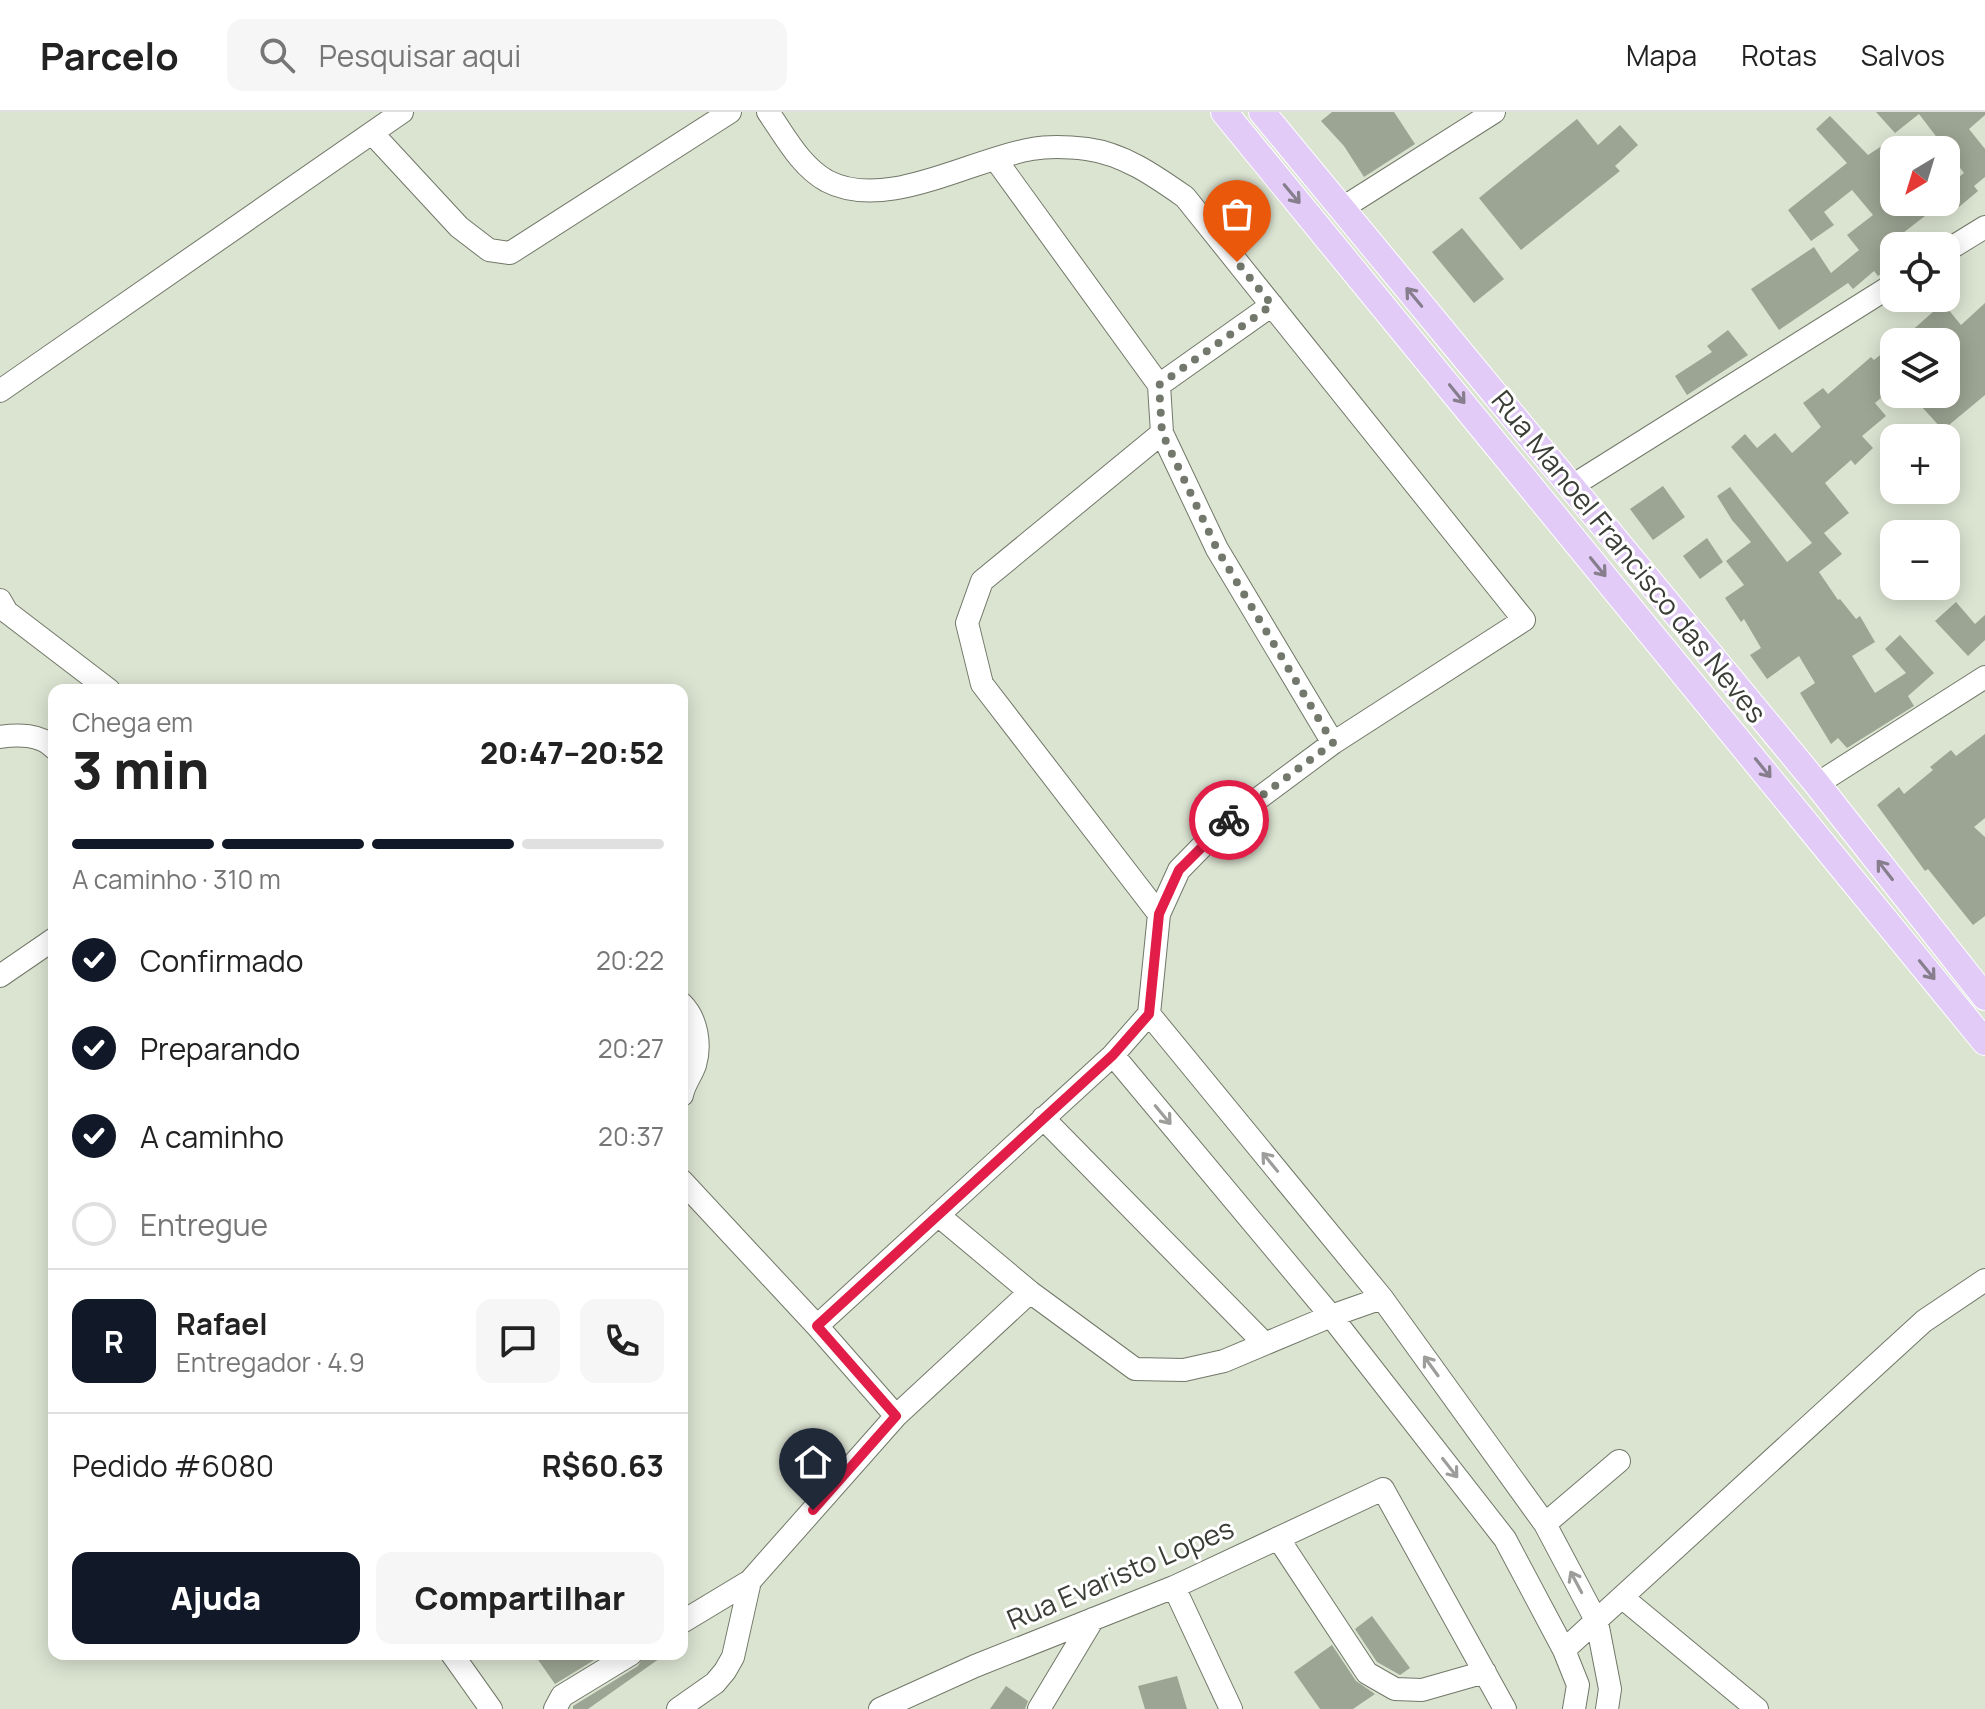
<!DOCTYPE html>
<html lang="pt">
<meta charset="utf-8">
<style>
body{margin:0;font-family:Manrope,sans-serif;background:#f6f6f6;color:#222;height:100vh;display:flex;flex-direction:column;font-size:30px;white-space:nowrap}
*{box-sizing:border-box;margin:0}
p{font-size:26px;color:#767676}
.icon{flex:none;width:44px;height:44px;fill:none;stroke:currentColor;stroke-width:2;stroke-linecap:round;stroke-linejoin:round}
.map{position:relative;flex:1;overflow:hidden}
.side{position:absolute;left:48px;top:572px;width:640px;height:976px;display:flex;flex-direction:column;background:#fff;border-radius:16px;box-shadow:0 4px 20px #0003}
.side>*{flex:none}
.needle{width:52px;rotate:218deg}
.fabs{position:absolute;left:1880px;top:24px;display:grid;gap:16px}
.fabs a{display:grid;place-items:center;width:80px;height:80px;border-radius:16px;background:#fff;box-shadow:0 4px 20px #0003;font-size:40px}
.pin{position:absolute;display:grid;place-items:center;width:68px;height:68px;color:#fff;margin:-82px -34px;border-radius:50% 50% 50% 0;rotate:-45deg;box-shadow:0 0 8px #0007}
.pin .icon{rotate:45deg}
.courier{position:absolute;display:grid;place-items:center;width:80px;height:80px;margin:-40px;border:6px solid #e11d48;border-radius:50%;background:#fff;color:#222;box-shadow:0 2px 10px #0007}
.head em{font-style:normal;font-weight:800}
.head div{display:flex;flex-direction:column-reverse}
.head{display:flex;align-items:center;justify-content:space-between;height:136px;padding:0 24px}
h1{font-size:52px;font-weight:800;line-height:60px}
.bar{display:grid;grid-template-columns:repeat(4,1fr);gap:12px 8px;align-content:center;height:96px;padding:0 24px}
.bar i{height:10px;border-radius:6px;background:#e0e0e0}
.bar .active{background:#111827}
.bar p{grid-column:span 4}
.line{display:flex;align-items:center;gap:20px;padding:0 24px;border-top:2px solid #e0e0e0}
.line div{flex:1}
.round{display:grid;place-items:center;flex:none;width:84px;height:84px;border-radius:16px;background:#f6f6f6}
ol{padding:0 24px;list-style:none}
li{display:flex;align-items:center;gap:24px;height:88px}
li p{margin-inline-start:auto}
li .icon{padding:8px;border-radius:50%;background:#111827;color:#fff;stroke-width:4}
li:last-child{color:#767676}
li i{width:44px;height:44px;border:4px solid #e0e0e0;border-radius:50%}
.button{display:flex;gap:16px;margin-top:auto;padding:16px 24px}
.button a{flex:1;height:92px;border-radius:16px;background:#111827;color:#fff;font-size:32px;font-weight:800;line-height:92px;text-align:center}
.button a+a{background:#f6f6f6;color:#222}
header{display:flex;align-items:center;gap:48px;box-sizing:border-box;height:112px;padding:0 40px;background:#fff;border-bottom:2px solid #e0e0e0}
header strong{font-size:38px}
nav{display:flex;gap:44px;margin-inline-start:auto;font-size:28px}
.search{width:560px;height:72px;background:#f6f6f6;display:flex;align-items:center;gap:20px;box-sizing:border-box;padding:0 28px;border-radius:16px;color:#767676;font-size:30px}
.map>svg:first-child{display:block}
.building{fill:#9ca493}
.lines{fill:none;stroke-linecap:round;stroke-linejoin:round}
.minor-casing{stroke:#717868;stroke-width:24}
.major-casing{stroke:#fff;stroke-width:28}
.minor{stroke:#fff;stroke-width:22}
.major{stroke:#e2ccf7;stroke-width:26}
.oneway{stroke:#867e8d}
.oneway2{stroke:#9d9e9b}
.done{stroke:#73786d;stroke-width:8;stroke-dasharray:0 14.4}
.route{stroke:#e11d48;stroke-width:10}
.labels{text-anchor:middle;dominant-baseline:central;stroke-width:6;stroke-linejoin:round;paint-order:stroke}
.street-label{font-size:28px;fill:#3b3e37;stroke:#fff}
</style>
<header>
<strong>Parcelo</strong>
<div class="search"><svg class="icon" aria-label="search" viewBox="0 0 24 24"><circle cx="10" cy="10" r="6"/><path d="M15 15l6 6"/></svg>Pesquisar aqui</div>
<nav><a>Mapa</a><a>Rotas</a><a>Salvos</a></nav>
</header>
<div class="map">
<svg width="1985" height="1597" viewBox="0 0 1985 1597">
<rect width="100%" height="100%" fill="#dbe3d1"/>
<path class="building" d="M1332,0h62l21,32 -51,33 -20,-31 -23,-25z
M1876,0h109v3l-16,14 16,20v28l-11,9 4,5 -19,16 -13,-16v-4l18,-14 -45,-59 -24,19z
M1830,4l38,39 26,-17v64h49l-49,38v24l-16,12 -4,-5 -21,18 -5,-6 -69,47 -28,-41 63,-42 17,26 28,-23 -12,-15 26,-20 -21,-25 -28,22 10,13 -23,16 -23,-31 59,-47 -31,-34z
M1577,7l21,26 22,-20 18,20 -23,21 5,5 -99,79 -42,-52z
M1462,116l42,51 -30,24 -42,-51z
M1943,191l18,22 24,-22v92l-42,35 -33,-36h36v-52h-47z
M1728,218l20,25 -61,40 -12,-19 37,-24 -5,-6z
M1894,232v43l-19,16 11,13 -24,20 11,12 -18,17 -4,-5 -26,23 24,30 -25,20 18,21 -23,18 19,28 2,-1 16,20 4,-3 15,26 -23,14 23,37 31,-20 -21,-24 15,-14 34,38 -26,23 6,10 -67,42 -9,-10 -7,6 -31,-51 15,-10 -16,-27 -32,23 -17,-24 11,-7 -17,-29 -3,3 -16,-24 19,-13 -18,-24 25,-19 -19,-22 -15,-24 13,-9 57,75 25,-19 -81,-96 14,-13 12,14 18,-15 17,20 29,-26 -18,-24 20,-15 5,6 43,-37 3,3z
M1663,374l22,31 -32,23 -23,-31z
M1707,426l16,24 -23,17 -17,-23z
M1956,490l19,22 10,-9v25l-17,16 -33,-35z
M1985,622v84l-11,9 11,10v79l-12,9 -45,-56 -3,2 -48,-66 22,-18 5,7 29,-24 -3,-3 21,-17 5,6z
M1372,1504l38,52 -10,7 -23,-13 -22,-33z
M1332,1533l24,36 19,13 -22,15h-33l-26,-37z
M534,1542h70l-49,30z
M645,1542h21l-78,55h-15v-3l65,-40z
M1177,1564l10,33h-42l-7,-23z
M1006,1574l22,15 -3,8h-35z"/>
<g class="lines">
<g class="minor-casing">
<path id="minor" d="M372,21l87,94 30,23 21,3 220,-141
M996,48l163,225 3,48 55,116 116,194
M1341,97l153,-97
M1946,139l39,-24
M1159,273l113,-80
M0,279l402,-279
M1572,374l322,-202
M0,488l7,12 102,78
M0,625c17,-3 41,-3 54,11
M1817,672l168,-107
M1159,802l-177,-230 -15,-61 15,-42 180,-148
M0,864l54,-37
M682,892c15,15 19,41 13,61 -4,11 -11,19 -13,30
M1149,902l233,284 163,226 52,98 13,67 -3,20
M1113,943l218,261 174,223 59,111 14,35 -4,24
M1043,1006l221,225
M682,1069l135,145 296,-271 36,-41 10,-100 20,-44 45,-46 109,-81 191,-123 -339,-423c-30,-21 -61,-43 -98,-48 -16,-2 -39,-3 -55,0 -61,10 -146,63 -205,32 -27,-15 -42,-45 -59,-69
M938,1103l92,77 105,77 49,1 40,-9 107,-45 51,-18
M896,1304l134,-124
M1545,1412l74,-63
M1278,1426l89,135 28,16 27,1 63,-18
M1174,1475l57,122
M1623,1486l134,111
M682,1510l68,-41
M1564,1538l360,-329 61,-41
M452,1542l39,55
M555,1597l7,-13 69,-42
M678,1597l37,-26 10,-12 8,-14 17,-76 146,-165 -79,-90
M880,1597l95,-43 199,-79 209,-98 122,220
M1039,1597l54,-90"/>
</g>
<g class="major-casing">
<path id="major" d="M1224,0l761,930
M1262,0l555,672 168,213"/>
</g>
<use href="#minor" class="minor"/>
<use href="#major" class="major"/>
</g>
<defs><path id="oneway-shaft" d="M-6 0H5M1.5-3L5.5 0L1.5 3" fill="none" stroke-width="1.6" stroke-linecap="round" stroke-linejoin="round" transform="scale(2)"/></defs>
<g class="oneway">
<use href="#oneway-shaft" transform="translate(1292 82) rotate(50)"/>
<use href="#oneway-shaft" transform="translate(1414 185) rotate(-130)"/>
<use href="#oneway-shaft" transform="translate(1457 282) rotate(51)"/>
<use href="#oneway-shaft" transform="translate(1598 455) rotate(51)"/>
<use href="#oneway-shaft" transform="translate(1763 656) rotate(51)"/>
<use href="#oneway-shaft" transform="translate(1885 758) rotate(-128)"/>
<use href="#oneway-shaft" transform="translate(1927 858) rotate(51)"/>
</g>
<g class="oneway2">
<use href="#oneway-shaft" transform="translate(1163 1003) rotate(50)"/>
<use href="#oneway-shaft" transform="translate(1270 1050) rotate(-129)"/>
<use href="#oneway-shaft" transform="translate(1431 1254) rotate(-126)"/>
<use href="#oneway-shaft" transform="translate(1450 1356) rotate(52)"/>
<use href="#oneway-shaft" transform="translate(1576 1470) rotate(-118)"/>
</g>
<g class="lines">
<path class="done" d="M1229,708l104,-77 -116,-194 -55,-116 -3,-48 113,-80 -35,-43"/>
<path class="route" d="M813,1398l83,-94 -79,-90 296,-271 36,-41 10,-100 20,-44 50,-50"/>
</g>
<g class="labels">
<g class="street-label">
<text transform="translate(1630 444) rotate(51)">Rua Manoel Francisco das Neves</text>
<text transform="translate(1120 1461) rotate(-23)">Rua Evaristo Lopes</text>
</g>
</g>
</svg>
<div class="fabs">
<a><svg class="needle" viewBox="-14 -14 28 28"><path d="M0-13l5 13h-10z" fill="#e53935"/><path d="M0 13l5-13h-10z" fill="#767676"/></svg></a>
<a><svg class="icon" aria-label="locate" viewBox="0 0 24 24"><circle cx="12" cy="12" r="6"/><path d="M12 2v4M12 18v4M2 12h4M18 12h4"/></svg></a>
<a><svg class="icon" aria-label="layers" viewBox="0 0 24 24"><path d="M12 4l9 5-9 5-9-5zM3 14l9 5 9-5"/></svg></a>
<a>+</a>
<a>−</a>
</div>
<div class="pin" style="left:1237px;top:150px;background:#ea580c"><svg class="icon" aria-label="bag" viewBox="0 0 24 24"><path d="M5 8h14l-1 12H6zM9 8a3 3 0 0 1 6 0"/></svg></div>
<div class="pin" style="left:813px;top:1398px;background:#1f2937"><svg class="icon" aria-label="home" viewBox="0 0 24 24"><path d="M3 11l9-7 9 7M6 9v11h12V9"/></svg></div>
<div class="courier" style="left:1229px;top:708px"><svg class="icon" aria-label="bike" viewBox="0 0 24 24"><circle cx="6" cy="16" r="4"/><circle cx="18" cy="16" r="4"/><path d="M6 16l4-8h5l3 8M10 8l3 8H6M13 5h3"/></svg></div>
<section class="side">
<div class="head"><div><h1>3 min</h1><p>Chega em</p></div><em>20:47–20:52</em></div>
<div class="bar"><i class="active"></i><i class="active"></i><i class="active"></i><i></i><p>A caminho · 310 m</p></div>
<ol>
<li><svg class="icon" aria-label="check" viewBox="0 0 24 24"><path d="M5 12l5 5 9-10"/></svg>Confirmado<p>20:22</p></li>
<li><svg class="icon" aria-label="check" viewBox="0 0 24 24"><path d="M5 12l5 5 9-10"/></svg>Preparando<p>20:27</p></li>
<li><svg class="icon" aria-label="check" viewBox="0 0 24 24"><path d="M5 12l5 5 9-10"/></svg>A caminho<p>20:37</p></li>
<li><i></i>Entregue</li>
</ol>
<div class="line" style="height:144px"><b class="round" style="background:#111827;color:#fff">R</b><div><b>Rafael</b><p>Entregador · 4.9</p></div><a class="round"><svg class="icon" aria-label="chat" viewBox="0 0 24 24"><path d="M4 5h16v11H9l-5 4z"/></svg></a><a class="round"><svg class="icon" aria-label="phone" viewBox="0 0 24 24"><path d="M5 4h4l2 5-3 2q2 4 5 5l2-3 5 2v4C11 20 4 13 5 4z"/></svg></a></div>
<div class="line" style="height:104px"><div>Pedido #6080</div><b>R$60.63</b></div>
<div class="button"><a>Ajuda</a><a>Compartilhar</a></div>
</section>
</div>
